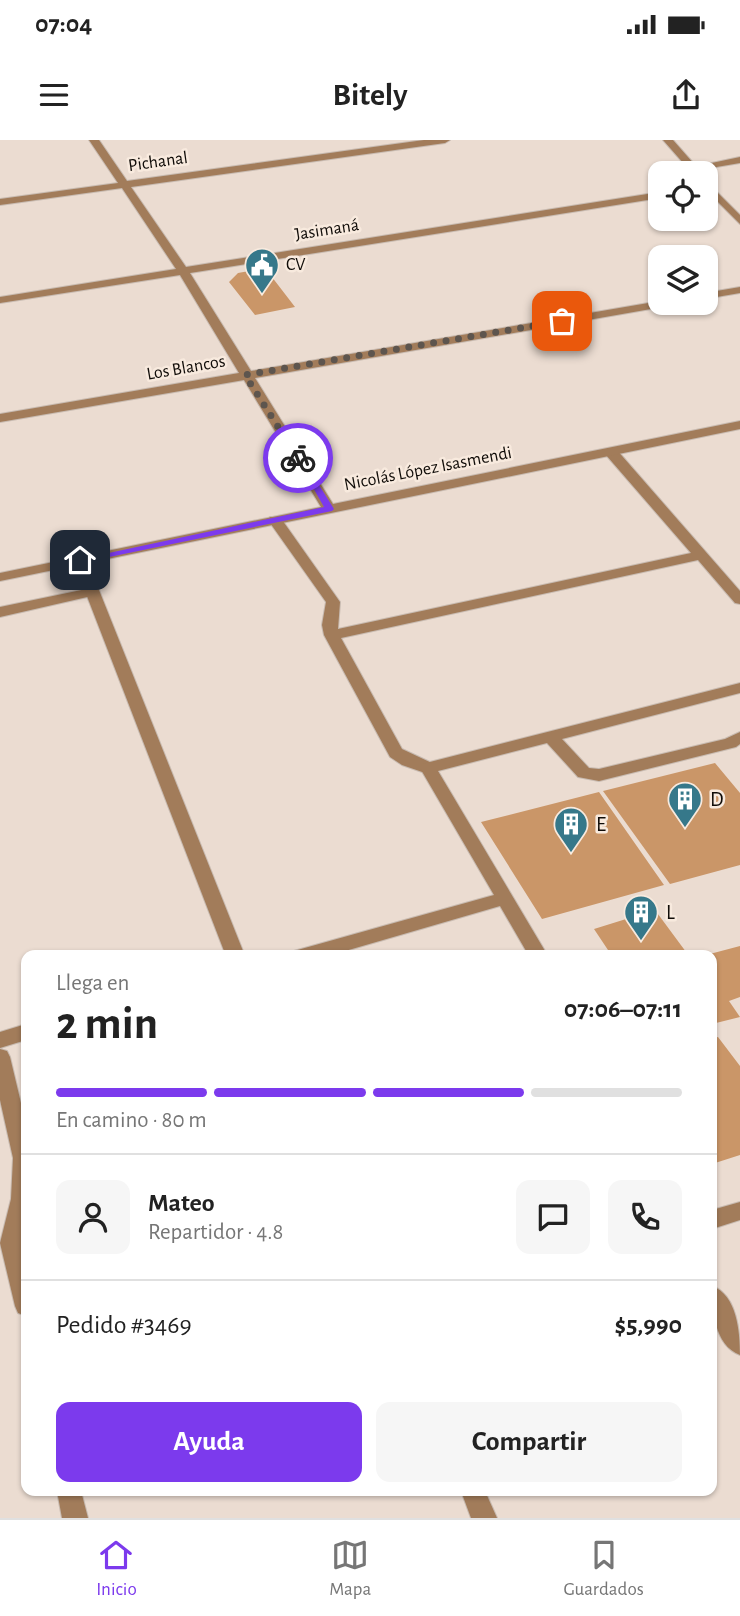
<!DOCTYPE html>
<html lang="es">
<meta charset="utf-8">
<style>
body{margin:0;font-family:"Alegreya Sans",sans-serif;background:#f6f6f6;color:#222;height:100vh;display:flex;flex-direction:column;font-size:26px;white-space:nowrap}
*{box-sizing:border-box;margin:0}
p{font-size:23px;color:#767676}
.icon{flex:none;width:38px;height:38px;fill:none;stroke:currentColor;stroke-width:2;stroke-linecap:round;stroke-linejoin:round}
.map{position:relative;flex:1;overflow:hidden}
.side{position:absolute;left:21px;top:810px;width:696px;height:546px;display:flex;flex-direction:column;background:#fff;border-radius:14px;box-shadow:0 2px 5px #0004}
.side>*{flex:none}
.tools{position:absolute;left:648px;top:21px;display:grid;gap:14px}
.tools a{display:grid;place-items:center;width:70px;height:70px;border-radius:14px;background:#fff;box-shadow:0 2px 5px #0004;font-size:35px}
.pin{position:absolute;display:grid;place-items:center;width:60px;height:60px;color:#fff;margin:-30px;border-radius:14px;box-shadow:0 4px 10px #0006}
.courier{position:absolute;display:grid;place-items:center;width:70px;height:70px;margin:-35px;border:5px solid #7c3aed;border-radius:50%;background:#fff;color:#222;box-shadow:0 2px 9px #0007}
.head em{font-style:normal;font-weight:700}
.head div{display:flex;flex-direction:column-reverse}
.head{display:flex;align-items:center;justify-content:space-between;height:119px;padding:0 35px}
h1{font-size:46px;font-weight:700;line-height:52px}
.bar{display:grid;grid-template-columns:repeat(4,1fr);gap:10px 7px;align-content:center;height:84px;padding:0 35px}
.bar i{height:9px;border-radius:5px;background:#e0e0e0}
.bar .active{background:#7c3aed}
.bar p{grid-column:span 4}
.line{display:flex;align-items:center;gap:18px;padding:0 35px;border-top:2px solid #e0e0e0}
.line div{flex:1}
.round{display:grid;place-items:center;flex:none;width:74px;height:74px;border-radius:14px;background:#f6f6f6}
.cta{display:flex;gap:14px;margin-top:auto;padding:14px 35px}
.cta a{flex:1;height:80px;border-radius:14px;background:#7c3aed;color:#fff;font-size:28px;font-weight:700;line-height:80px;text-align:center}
.cta a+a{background:#f6f6f6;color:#222}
.status{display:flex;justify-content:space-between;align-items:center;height:49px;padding:0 35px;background:#fff;direction:ltr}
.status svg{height:19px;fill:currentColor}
header{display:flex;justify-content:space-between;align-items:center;height:91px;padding:0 35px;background:#fff;font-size:32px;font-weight:700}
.tabs{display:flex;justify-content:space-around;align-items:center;height:98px;border-top:2px solid #e0e0e0;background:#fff;font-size:19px;color:#767676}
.tabs a{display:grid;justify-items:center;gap:4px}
.tabs .active{color:#7c3aed}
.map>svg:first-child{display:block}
.building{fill:#ca9668}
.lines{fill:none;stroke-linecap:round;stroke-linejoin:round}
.service-casing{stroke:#c8bbb1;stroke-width:2}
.pedestrian-casing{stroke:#c8bbb1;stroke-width:2}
.minor-casing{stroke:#c8bbb1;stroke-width:2}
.tertiary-casing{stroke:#c8bbb1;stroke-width:2}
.service{fill:#a27c5a;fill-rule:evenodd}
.pedestrian{fill:#a27c5a;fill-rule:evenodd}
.minor{fill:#a27c5a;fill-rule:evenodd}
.tertiary{fill:#a27c5a;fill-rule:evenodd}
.route{fill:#7c3aed}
.done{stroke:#5d554e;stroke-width:7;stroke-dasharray:0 12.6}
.labels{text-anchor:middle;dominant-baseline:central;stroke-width:5;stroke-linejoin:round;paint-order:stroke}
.far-street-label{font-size:18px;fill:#100c08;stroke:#f8eade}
.far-poi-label{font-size:18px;fill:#100c08;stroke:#f8eade;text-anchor:start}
.poi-label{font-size:21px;fill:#100c08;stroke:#f8eade;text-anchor:start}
</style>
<div class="status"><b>07:04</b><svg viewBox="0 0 49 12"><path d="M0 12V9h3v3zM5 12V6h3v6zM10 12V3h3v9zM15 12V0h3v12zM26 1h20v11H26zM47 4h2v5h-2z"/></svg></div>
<header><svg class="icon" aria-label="menu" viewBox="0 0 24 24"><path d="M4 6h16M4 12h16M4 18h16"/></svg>Bitely<svg class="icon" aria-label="share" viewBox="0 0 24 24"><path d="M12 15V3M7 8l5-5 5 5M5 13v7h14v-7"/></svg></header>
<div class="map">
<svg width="740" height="1378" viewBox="0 0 740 1378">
<rect width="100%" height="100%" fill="#ebdcd1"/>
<path class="building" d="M265,128l30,39 -40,8 -26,-33 9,-9z
M715,623l25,30v72l-70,19 -67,-93z
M599,652l65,93 -122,34 -61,-97z
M655,770l34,46h-77l-18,-27z
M740,806v51l-11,4 11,16 -28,7v-68l-6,-1z
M718,897l22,29v89l-28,9v-126z"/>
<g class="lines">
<g class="service-casing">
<path id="service" d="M91,448l5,1 2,3 -2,3 -96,22v-10z"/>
</g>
<g class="pedestrian-casing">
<path id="pedestrian" d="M740,17v6l-47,8 -5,-3z
M611,308l5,1 124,142v13l-5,-1 -37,-43 -357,78 61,111 32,15 2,4 -8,6 -26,-9 -12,-8 -66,-122 -2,-10 4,-23 -58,-82 2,-3h10l60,85 -2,27 353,-76 -85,-98 -2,-3z
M80,416l7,4 158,396h-19l-153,-396z
M712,1146c25,9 28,46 28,69 -26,-10 -28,-46 -28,-69z
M461,1351h24l12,27h-26z"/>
</g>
<g class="minor-casing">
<path id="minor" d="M89,0h10l28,41 297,-41h26l-5,3 -314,44 55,80 474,-75v6l-470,75 61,98 409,-70 14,2 -6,3 -413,72 78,126 407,-83v8l-740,152v-8l321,-66 -77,-127 -244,42v-8l239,-41 -59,-98 -180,28v-6l176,-28 -54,-81 -122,17v-6l118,-16z
M740,147v6l-35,6v-6z
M740,543v10l-178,46 27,29 10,1 126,-30 15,-7v12l-4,3 -137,34 -21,-4 -31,-34 -109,28 110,185h-19l-29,-50 -172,50h-36l2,-5 7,-2 193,-54 -74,-127 2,-4z
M26,884v16l-26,8v-16z
M0,909l7,2 3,6 16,67v102l-4,17 4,17v56l-8,-3 -3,-7 -15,-63 11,-44 2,-41 -13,-58z
M740,1062v18l-28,9v-19z
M57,1351h24l7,27h-26z"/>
</g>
<g class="tertiary-casing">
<path id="tertiary" d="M663,0h10l29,33h-10z
M705,40l35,35v9l-35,-35z"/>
</g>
<use href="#service" class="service"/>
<use href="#pedestrian" class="pedestrian"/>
<use href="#minor" class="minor"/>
<use href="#tertiary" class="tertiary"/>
</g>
<path class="route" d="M295,316h6l33,53 -2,2 -252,52 -4,-3 248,-53z"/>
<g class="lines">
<path class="done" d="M298,318l-53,-83 317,-54"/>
</g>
<defs>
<g id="civic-pin" transform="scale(1.75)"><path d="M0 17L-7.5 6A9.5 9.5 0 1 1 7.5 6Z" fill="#36788a" stroke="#f8eade"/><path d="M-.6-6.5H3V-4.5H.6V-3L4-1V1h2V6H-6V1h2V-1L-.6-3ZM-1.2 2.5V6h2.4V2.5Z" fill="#fff"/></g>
<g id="building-pin" transform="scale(1.75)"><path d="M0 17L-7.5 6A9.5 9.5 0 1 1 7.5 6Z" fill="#36788a" stroke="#f8eade"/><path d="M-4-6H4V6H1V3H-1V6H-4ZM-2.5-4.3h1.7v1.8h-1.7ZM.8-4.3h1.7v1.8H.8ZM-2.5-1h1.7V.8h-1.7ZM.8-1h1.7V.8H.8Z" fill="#fff"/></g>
</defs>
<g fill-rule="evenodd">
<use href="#civic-pin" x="262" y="125"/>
<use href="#building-pin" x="685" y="659"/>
<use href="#building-pin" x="571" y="684"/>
<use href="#building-pin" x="641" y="772"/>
</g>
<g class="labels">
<g class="far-street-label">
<text transform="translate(158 22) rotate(-8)">Pichanal</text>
<text transform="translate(327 90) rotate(-9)">Jasimaná</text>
<text transform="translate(186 228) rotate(-10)">Los Blancos</text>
<text transform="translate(428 329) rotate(-11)">Nicolás López Isasmendi</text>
</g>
<g class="far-poi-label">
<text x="286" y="125">CV</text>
</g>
<g class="poi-label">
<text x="710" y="659">D</text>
<text x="596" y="684">E</text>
<text x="666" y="772">L</text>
</g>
</g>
</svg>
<div class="tools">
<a><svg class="icon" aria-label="locate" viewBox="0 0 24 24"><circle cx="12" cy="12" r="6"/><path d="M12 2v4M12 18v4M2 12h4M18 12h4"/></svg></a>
<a><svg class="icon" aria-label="layers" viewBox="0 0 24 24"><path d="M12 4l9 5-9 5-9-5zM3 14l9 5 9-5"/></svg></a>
</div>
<div class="pin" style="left:562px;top:181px;background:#ea580c"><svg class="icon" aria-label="bag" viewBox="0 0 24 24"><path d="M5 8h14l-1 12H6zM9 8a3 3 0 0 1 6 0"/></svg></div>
<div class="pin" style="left:80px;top:420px;background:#1f2937"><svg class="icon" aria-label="home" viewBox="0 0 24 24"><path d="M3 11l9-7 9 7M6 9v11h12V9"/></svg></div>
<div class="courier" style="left:298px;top:318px"><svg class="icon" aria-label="bike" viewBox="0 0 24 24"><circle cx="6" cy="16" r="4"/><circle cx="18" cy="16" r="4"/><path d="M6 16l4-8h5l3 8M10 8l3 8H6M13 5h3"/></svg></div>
<section class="side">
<div class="head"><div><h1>2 min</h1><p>Llega en</p></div><em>07:06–07:11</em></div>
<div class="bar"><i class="active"></i><i class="active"></i><i class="active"></i><i></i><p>En camino · 80 m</p></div>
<div class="line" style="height:126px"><a class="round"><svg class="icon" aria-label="person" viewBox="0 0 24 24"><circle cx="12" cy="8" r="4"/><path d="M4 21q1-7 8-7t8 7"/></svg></a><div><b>Mateo</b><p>Repartidor · 4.8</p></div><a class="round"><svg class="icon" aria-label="chat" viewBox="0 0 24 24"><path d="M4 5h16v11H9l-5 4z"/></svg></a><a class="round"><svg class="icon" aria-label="phone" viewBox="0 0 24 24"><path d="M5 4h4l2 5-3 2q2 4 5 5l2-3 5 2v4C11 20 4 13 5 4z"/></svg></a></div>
<div class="line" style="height:91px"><div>Pedido #3469</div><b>$5,990</b></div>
<div class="cta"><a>Ayuda</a><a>Compartir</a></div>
</section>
</div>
<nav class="tabs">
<a class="active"><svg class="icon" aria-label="home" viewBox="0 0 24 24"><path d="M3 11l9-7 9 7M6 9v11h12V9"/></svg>Inicio</a>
<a><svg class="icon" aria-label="map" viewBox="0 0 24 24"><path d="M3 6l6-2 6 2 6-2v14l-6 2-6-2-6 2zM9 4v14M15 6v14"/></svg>Mapa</a>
<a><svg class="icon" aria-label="saved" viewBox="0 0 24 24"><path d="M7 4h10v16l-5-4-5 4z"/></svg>Guardados</a>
</nav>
